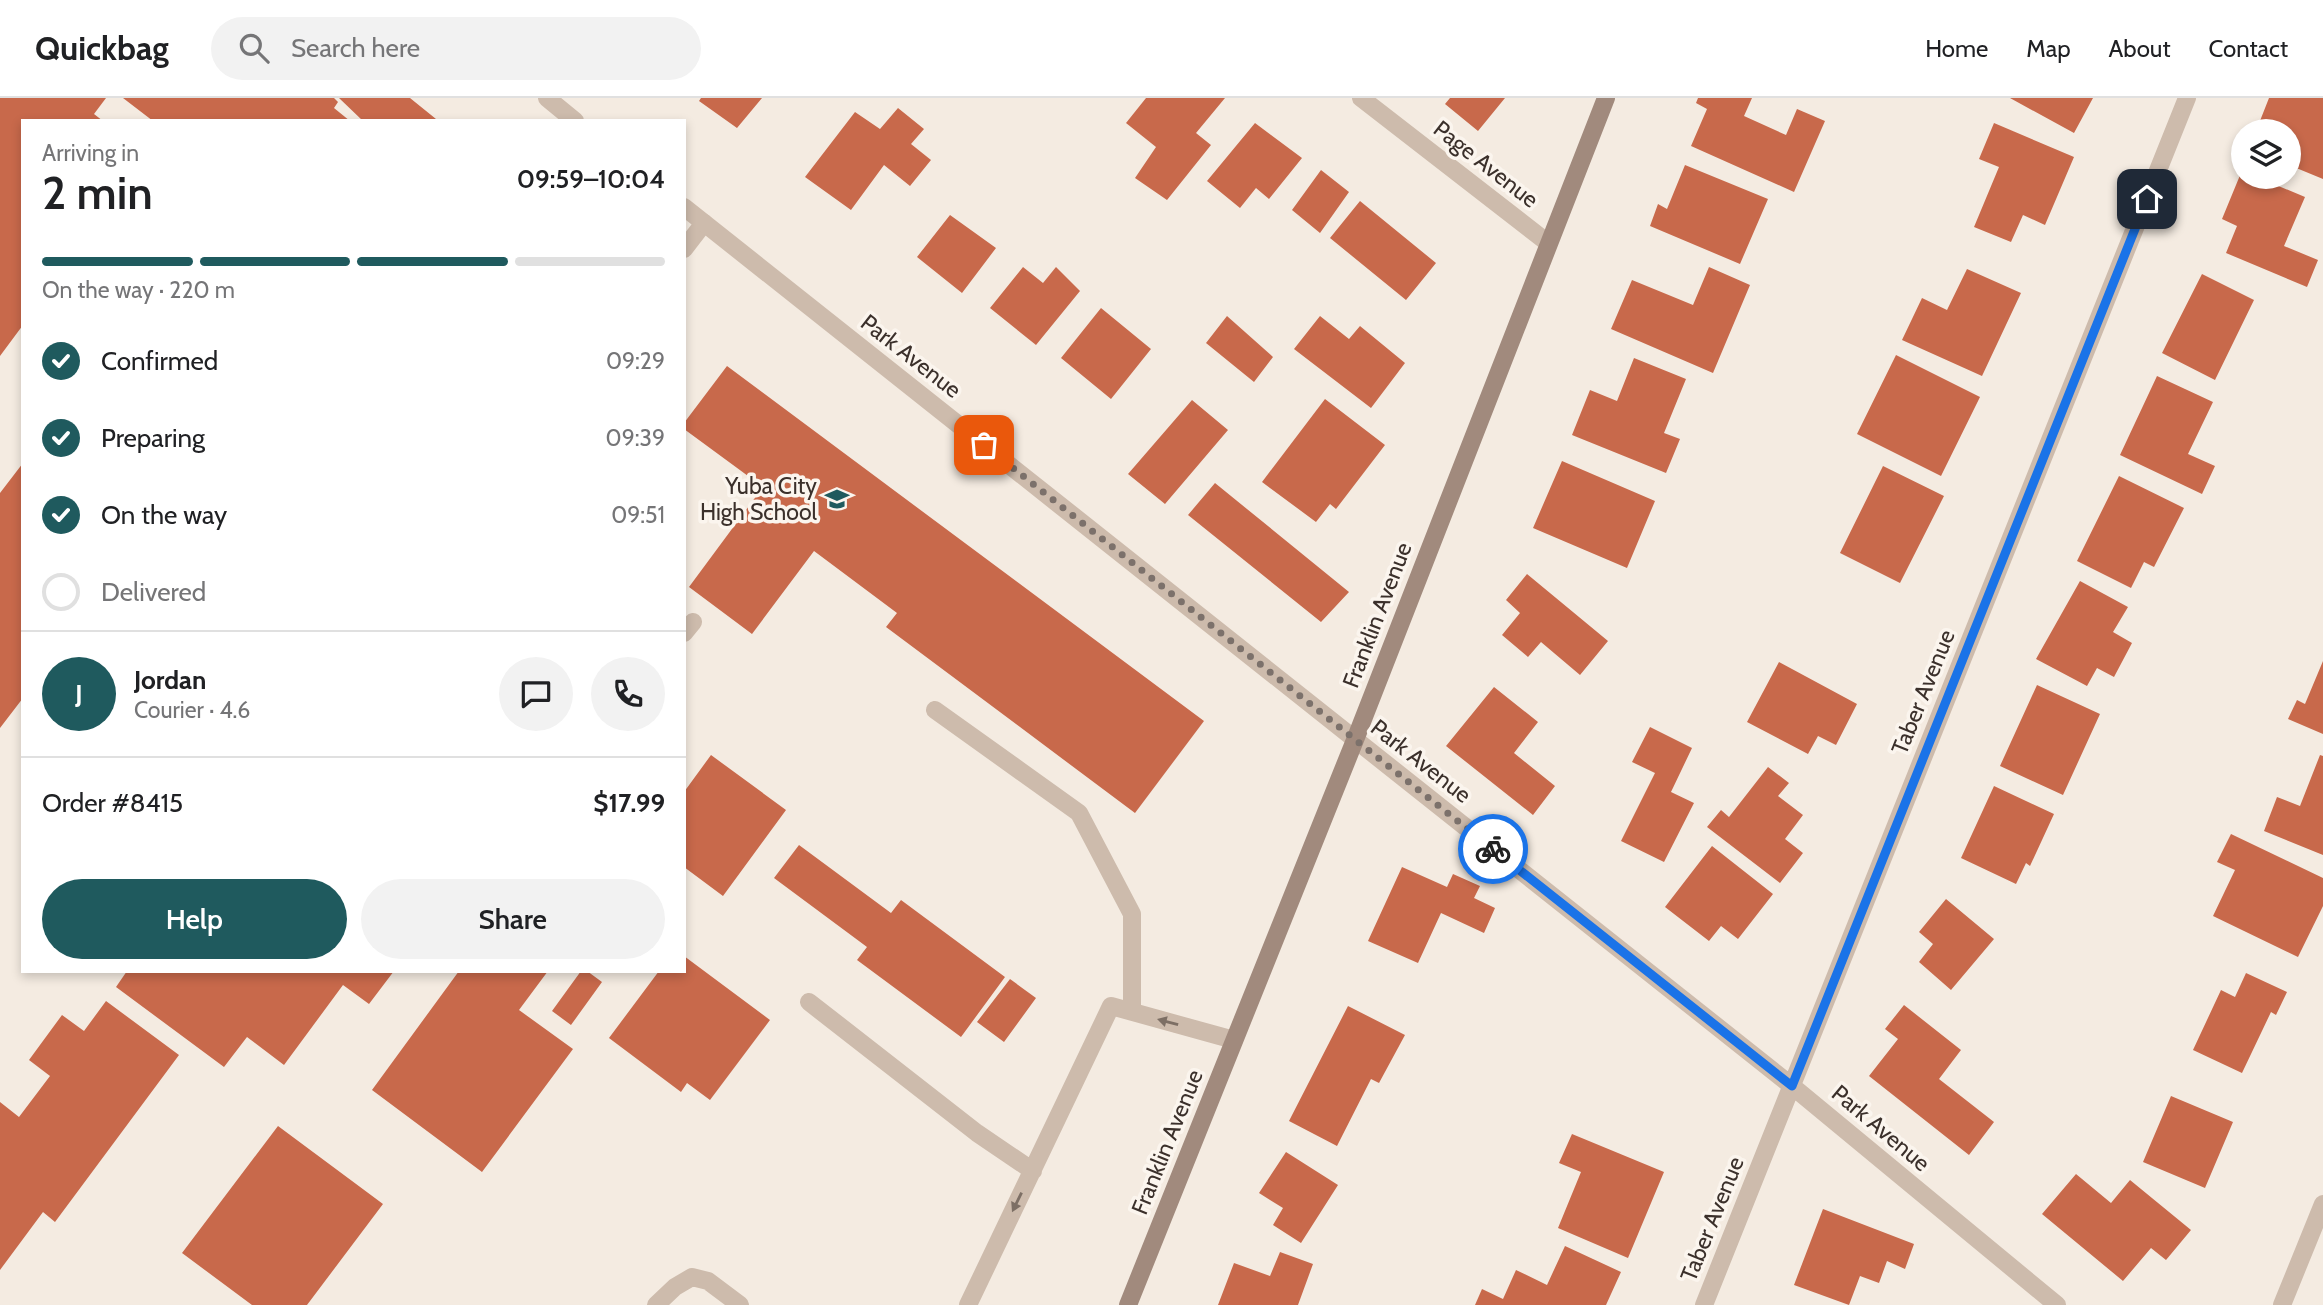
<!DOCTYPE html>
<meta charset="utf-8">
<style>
body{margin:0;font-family:Cabin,sans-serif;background:#f2f2f2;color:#202124;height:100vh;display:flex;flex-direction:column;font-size:26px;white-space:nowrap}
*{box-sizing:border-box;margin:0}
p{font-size:23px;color:#757577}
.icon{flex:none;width:38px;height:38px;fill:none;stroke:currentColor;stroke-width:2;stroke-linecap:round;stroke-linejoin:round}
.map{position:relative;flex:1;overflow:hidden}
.details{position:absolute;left:21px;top:21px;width:665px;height:854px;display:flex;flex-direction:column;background:#fff;border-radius:0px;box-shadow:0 4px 10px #0003}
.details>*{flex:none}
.buttons{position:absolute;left:2231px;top:21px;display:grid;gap:14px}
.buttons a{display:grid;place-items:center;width:70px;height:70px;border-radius:50%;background:#fff;box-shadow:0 4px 10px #0003;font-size:35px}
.pin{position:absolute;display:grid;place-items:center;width:60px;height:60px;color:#fff;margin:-30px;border-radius:14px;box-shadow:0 4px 10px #0006}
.courier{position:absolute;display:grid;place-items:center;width:70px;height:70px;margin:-35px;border:5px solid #1a73e8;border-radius:50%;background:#fff;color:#222;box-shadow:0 2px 9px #0007}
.overview em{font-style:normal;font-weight:600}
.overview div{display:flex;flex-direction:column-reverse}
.overview{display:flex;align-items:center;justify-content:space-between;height:119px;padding:0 21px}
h1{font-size:46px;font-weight:600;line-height:52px}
.bar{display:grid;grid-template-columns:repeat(4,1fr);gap:10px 7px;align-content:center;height:84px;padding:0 21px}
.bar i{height:9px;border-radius:5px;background:#e0e0e0}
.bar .selected{background:#1f5a5e}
.bar p{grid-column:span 4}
.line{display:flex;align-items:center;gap:18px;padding:0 21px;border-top:2px solid #e0e0e0}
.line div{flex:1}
.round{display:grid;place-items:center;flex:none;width:74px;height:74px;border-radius:37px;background:#f2f2f2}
ol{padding:0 21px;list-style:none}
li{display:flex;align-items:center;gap:21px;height:77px}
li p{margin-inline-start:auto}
li .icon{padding:7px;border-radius:50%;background:#1f5a5e;color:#fff;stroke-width:4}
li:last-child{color:#757577}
li i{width:38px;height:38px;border:4px solid #e0e0e0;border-radius:50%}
.primary-button{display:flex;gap:14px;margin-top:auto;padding:14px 21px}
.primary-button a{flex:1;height:80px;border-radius:42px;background:#1f5a5e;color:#fff;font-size:28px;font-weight:600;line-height:80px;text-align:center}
.primary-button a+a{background:#f2f2f2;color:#202124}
header{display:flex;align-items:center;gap:42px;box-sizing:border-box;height:98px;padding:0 35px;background:#fff;border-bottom:2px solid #e0e0e0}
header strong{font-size:33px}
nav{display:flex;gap:38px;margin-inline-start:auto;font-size:24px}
.search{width:490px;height:63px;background:#f2f2f2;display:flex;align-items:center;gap:18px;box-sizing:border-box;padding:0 24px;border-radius:38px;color:#757577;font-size:26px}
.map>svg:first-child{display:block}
.building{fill:#c8694b}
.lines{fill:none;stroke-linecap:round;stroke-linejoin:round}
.lane{stroke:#cdbbac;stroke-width:18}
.street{stroke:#cdbbac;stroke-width:18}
.secondary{stroke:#a18a7d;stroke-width:18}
.oneway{fill:#7d6f65}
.done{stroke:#7c716b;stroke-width:7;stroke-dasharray:0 12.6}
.route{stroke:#1a73e8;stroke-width:9}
.labels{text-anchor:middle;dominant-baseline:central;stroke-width:7;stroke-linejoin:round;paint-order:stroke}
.street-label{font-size:23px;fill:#3b302b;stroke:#fbf5ee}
.poi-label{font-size:23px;fill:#3b302b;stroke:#fbf5ee;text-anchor:end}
</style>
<header>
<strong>Quickbag</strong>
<div class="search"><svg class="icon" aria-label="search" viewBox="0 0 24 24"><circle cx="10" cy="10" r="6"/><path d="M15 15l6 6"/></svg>Search here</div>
<nav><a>Home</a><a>Map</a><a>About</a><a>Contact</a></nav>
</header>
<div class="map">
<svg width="2323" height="1207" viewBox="0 0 2323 1207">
<rect width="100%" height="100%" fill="#f4ebe1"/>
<path class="building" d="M0,0h106l-12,16 9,7h-80v204l-23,31z
M123,0h211l4,4 -4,6 16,13h-197z
M339,0h71l26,21 -73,2z
M701,0h61l-25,30 -38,-27z
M1146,0h79l-29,35 15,12 -44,55 -32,-22 21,-31 -30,-24z
M1450,0h55l-27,33 -33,-27z
M1698,0h54l-8,18 42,19 11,-26 28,12 -31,71 -103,-46 16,-37 -11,-6z
M2010,0h83l-19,35z
M2269,0h54v81l-34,-14v-34h-33z
M898,10l26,21 -13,15 20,16 -21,26 -26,-21 -33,45 -46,-33 50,-65 25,17z
M1255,25l47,35 -33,41 -13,-11 -16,20 -33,-27z
M1994,25l80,34 -29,68 -22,-10 -12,27 -37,-15 25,-60 -20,-8z
M1685,67l83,34 -28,65 -90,-38 8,-22 9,5z
M2243,70l1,9h13l48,20 -21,49 34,14 -11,27 -81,-34 11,-27 -15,-7z
M1321,72l28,22 -29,41 -28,-23z
M1360,103l76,62 -30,37 -76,-62z
M950,117l46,33 -34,45 -45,-36z
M1023,169l20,16 13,-16 24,24 -44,54 -46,-37z
M1709,169l41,18 -37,88 -102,-44 21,-49 61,25z
M1967,171l54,24 -39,83 -80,-36 20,-42 25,12z
M2202,176l52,26 -39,80 -53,-27z
M1101,210l50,41 -40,50 -50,-41z
M1227,218l46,41 -19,25 -48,-39z
M1320,218l29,23 11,-13 45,37 -34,45 -77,-59z
M1896,257l84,42 -39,79 -84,-42z
M1634,260l52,21 -22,54 16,6 -14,34 -94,-38 18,-45 27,11z
M727,268l477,355 -69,92 -249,-186 11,-14 -83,-62 -62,83 -63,-47 74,-100 -79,-58v-6z
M2157,278l56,26 -25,52 27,12 -13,28 -82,-39z
M1325,301l60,46 -49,64 -6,-5 -14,18 -54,-40z
M1192,302l36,30 -63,74 -37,-30z
M1562,363l93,40 -28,67 -94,-40z
M23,365v235l-23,30v-235z
M1883,368l61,30 -44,87 -60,-30z
M2119,378l65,32 -30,59 -10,-5 -13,26 -54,-27z
M1215,385l134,109 -28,30 -133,-107z
M1527,476l81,67 -28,34 -39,-33 -13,15 -26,-22 18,-22 -14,-13z
M2080,483l48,26 -15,25 19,11 -18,34 -17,-9 -10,18 -51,-27z
M2323,563v73l-35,-15 9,-19 8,4z
M1779,564l78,42 -21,41 -18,-9 -10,18 -61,-32z
M2037,587l63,29 -37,81 -63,-29z
M1494,589l44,35 -24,31 41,33 -22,29 -87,-69z
M1650,629l42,21 -21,44 23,11 -30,59 -43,-21 34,-68 -23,-11z
M711,657l75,55 -63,86 -39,-29v-75z
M2320,657l3,1v99l-59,-24 13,-34 23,9z
M1768,669l21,16 -11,13 25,19 -18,24 18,14 -23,30 -73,-56 14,-17 8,7z
M1994,688l60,28 -24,52 -4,-3 -10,21 -55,-26z
M2231,736l92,44v28l-25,51 -85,-41 22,-46 -18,-8z
M799,747l92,68 10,-13 104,77 -44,60 -104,-77 10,-13 -93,-69z
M1712,748l61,48 -35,45 -17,-13 -12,15 -44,-34z
M1402,769l45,20 6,-13 27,12 -6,12 21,10 -11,25 -43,-20 -23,50 -50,-22z
M1946,801l48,40 -43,51 -32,-28 14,-18 -14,-12z
M684,858l86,64 -60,80 -23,-17 -6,9 -72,-54 50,-67h25z
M127,873h267l-25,33 -26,-19 -59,80 -37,-28 -23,30 -108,-80z
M459,873h89l-29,39 54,39 -91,123 -110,-82z
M581,873h6l15,11 -31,43 -19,-14z
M2246,875l41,19 -11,23 -5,-3 -29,61 -49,-23 28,-60 14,7z
M1010,881l26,19 -32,44 -27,-20z
M106,903l73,54 -124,167 -12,-10 -43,58v-168l19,15 31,-41 -21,-16 33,-45 22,16z
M1904,907l57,45 -22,29 55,43 -25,33 -100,-79 29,-37 -13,-10z
M1348,908l57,29 -26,48 -8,-4 -34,67 -48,-25z
M2171,998l62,26 -28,66 -62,-26z
M278,1028l105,78 -76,101h-55l-70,-52z
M1572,1036l92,38 -36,86 -70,-30 23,-56 -22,-9z
M1286,1054l52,33 -37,58 -28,-18 10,-17 -24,-15z
M2076,1076l35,29 19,-23 61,50 -25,30 -15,-12 -28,33 -81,-67z
M1823,1111l91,35 -9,25 -18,-8 -8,22 -19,-7 -11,29 -55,-20z
M1565,1148l56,26 -15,33h-131l7,-16 21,10 13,-29 31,15z
M1280,1154l33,12 -15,41h-80l16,-42 36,13z"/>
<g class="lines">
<path class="lane" d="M684,151l20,-26
M684,535l9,-11
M935,612l144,103 53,101v98
M809,904l168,131 56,38
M656,1207l19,-18 17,-10 16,4 32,24
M968,1207l143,-299 123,34"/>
<path class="street" d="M547,0l28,23
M1361,0l187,145
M684,109l1108,879 265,219
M1704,1207l483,-1207
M2282,1207l41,-101"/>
<path class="secondary" d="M1128,1207l227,-565 251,-642"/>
</g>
<defs><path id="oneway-solid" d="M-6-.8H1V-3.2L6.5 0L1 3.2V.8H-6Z" transform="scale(1.75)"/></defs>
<g class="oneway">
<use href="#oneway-solid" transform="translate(1168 924) rotate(-165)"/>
<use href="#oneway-solid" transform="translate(1017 1104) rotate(116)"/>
</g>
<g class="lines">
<path class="done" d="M984,347l509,404"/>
<path class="route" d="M1493,751l299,237 355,-887"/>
</g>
<defs>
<g id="school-bare" transform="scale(1.89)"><path d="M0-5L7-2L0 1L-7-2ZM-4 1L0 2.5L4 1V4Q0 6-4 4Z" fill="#1f5a5e" stroke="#fbf5ee" stroke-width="2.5" paint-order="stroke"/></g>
</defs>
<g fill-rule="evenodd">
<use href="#school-bare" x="837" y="401"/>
</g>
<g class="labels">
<g class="street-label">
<text transform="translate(1486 66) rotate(38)">Page Avenue</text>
<text transform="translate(911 258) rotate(38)">Park Avenue</text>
<text transform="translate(1377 517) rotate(-69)">Franklin Avenue</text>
<text transform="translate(1923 594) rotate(-68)">Taber Avenue</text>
<text transform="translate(1421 663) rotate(38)">Park Avenue</text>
<text transform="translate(1881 1030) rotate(40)">Park Avenue</text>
<text transform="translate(1167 1044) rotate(-68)">Franklin Avenue</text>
<text transform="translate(1712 1121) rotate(-68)">Taber Avenue</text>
</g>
<g class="poi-label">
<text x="817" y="388">Yuba City<tspan x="817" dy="26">High School</tspan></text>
</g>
</g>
</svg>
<div class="buttons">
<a><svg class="icon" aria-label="layers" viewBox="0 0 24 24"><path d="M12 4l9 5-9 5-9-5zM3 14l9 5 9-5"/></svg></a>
</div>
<div class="pin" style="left:984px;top:347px;background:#ea580c"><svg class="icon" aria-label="bag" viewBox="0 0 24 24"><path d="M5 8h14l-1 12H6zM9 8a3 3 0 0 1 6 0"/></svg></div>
<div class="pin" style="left:2147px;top:101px;background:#1f2937"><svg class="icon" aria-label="home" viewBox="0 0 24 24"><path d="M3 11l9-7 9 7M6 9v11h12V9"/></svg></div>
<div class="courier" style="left:1493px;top:751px"><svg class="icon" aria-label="bike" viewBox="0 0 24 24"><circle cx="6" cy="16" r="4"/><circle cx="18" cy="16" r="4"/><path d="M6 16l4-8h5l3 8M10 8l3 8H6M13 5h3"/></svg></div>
<section class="details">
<div class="overview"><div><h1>2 min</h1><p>Arriving in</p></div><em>09:59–10:04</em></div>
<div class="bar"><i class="selected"></i><i class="selected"></i><i class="selected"></i><i></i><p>On the way · 220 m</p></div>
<ol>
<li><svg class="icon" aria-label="check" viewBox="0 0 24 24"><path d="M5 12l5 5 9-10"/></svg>Confirmed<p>09:29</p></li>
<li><svg class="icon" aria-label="check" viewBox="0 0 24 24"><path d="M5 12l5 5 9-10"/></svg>Preparing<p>09:39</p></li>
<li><svg class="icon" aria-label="check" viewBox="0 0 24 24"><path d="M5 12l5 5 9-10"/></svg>On the way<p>09:51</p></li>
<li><i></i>Delivered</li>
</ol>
<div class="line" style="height:126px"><b class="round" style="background:#1f5a5e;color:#fff">J</b><div><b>Jordan</b><p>Courier · 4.6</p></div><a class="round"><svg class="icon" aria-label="chat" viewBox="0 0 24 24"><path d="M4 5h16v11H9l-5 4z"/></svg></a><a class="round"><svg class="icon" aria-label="phone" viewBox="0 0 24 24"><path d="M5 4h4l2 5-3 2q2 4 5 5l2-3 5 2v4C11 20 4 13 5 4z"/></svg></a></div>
<div class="line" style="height:91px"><div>Order #8415</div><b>$17.99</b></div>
<div class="primary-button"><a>Help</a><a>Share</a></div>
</section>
</div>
